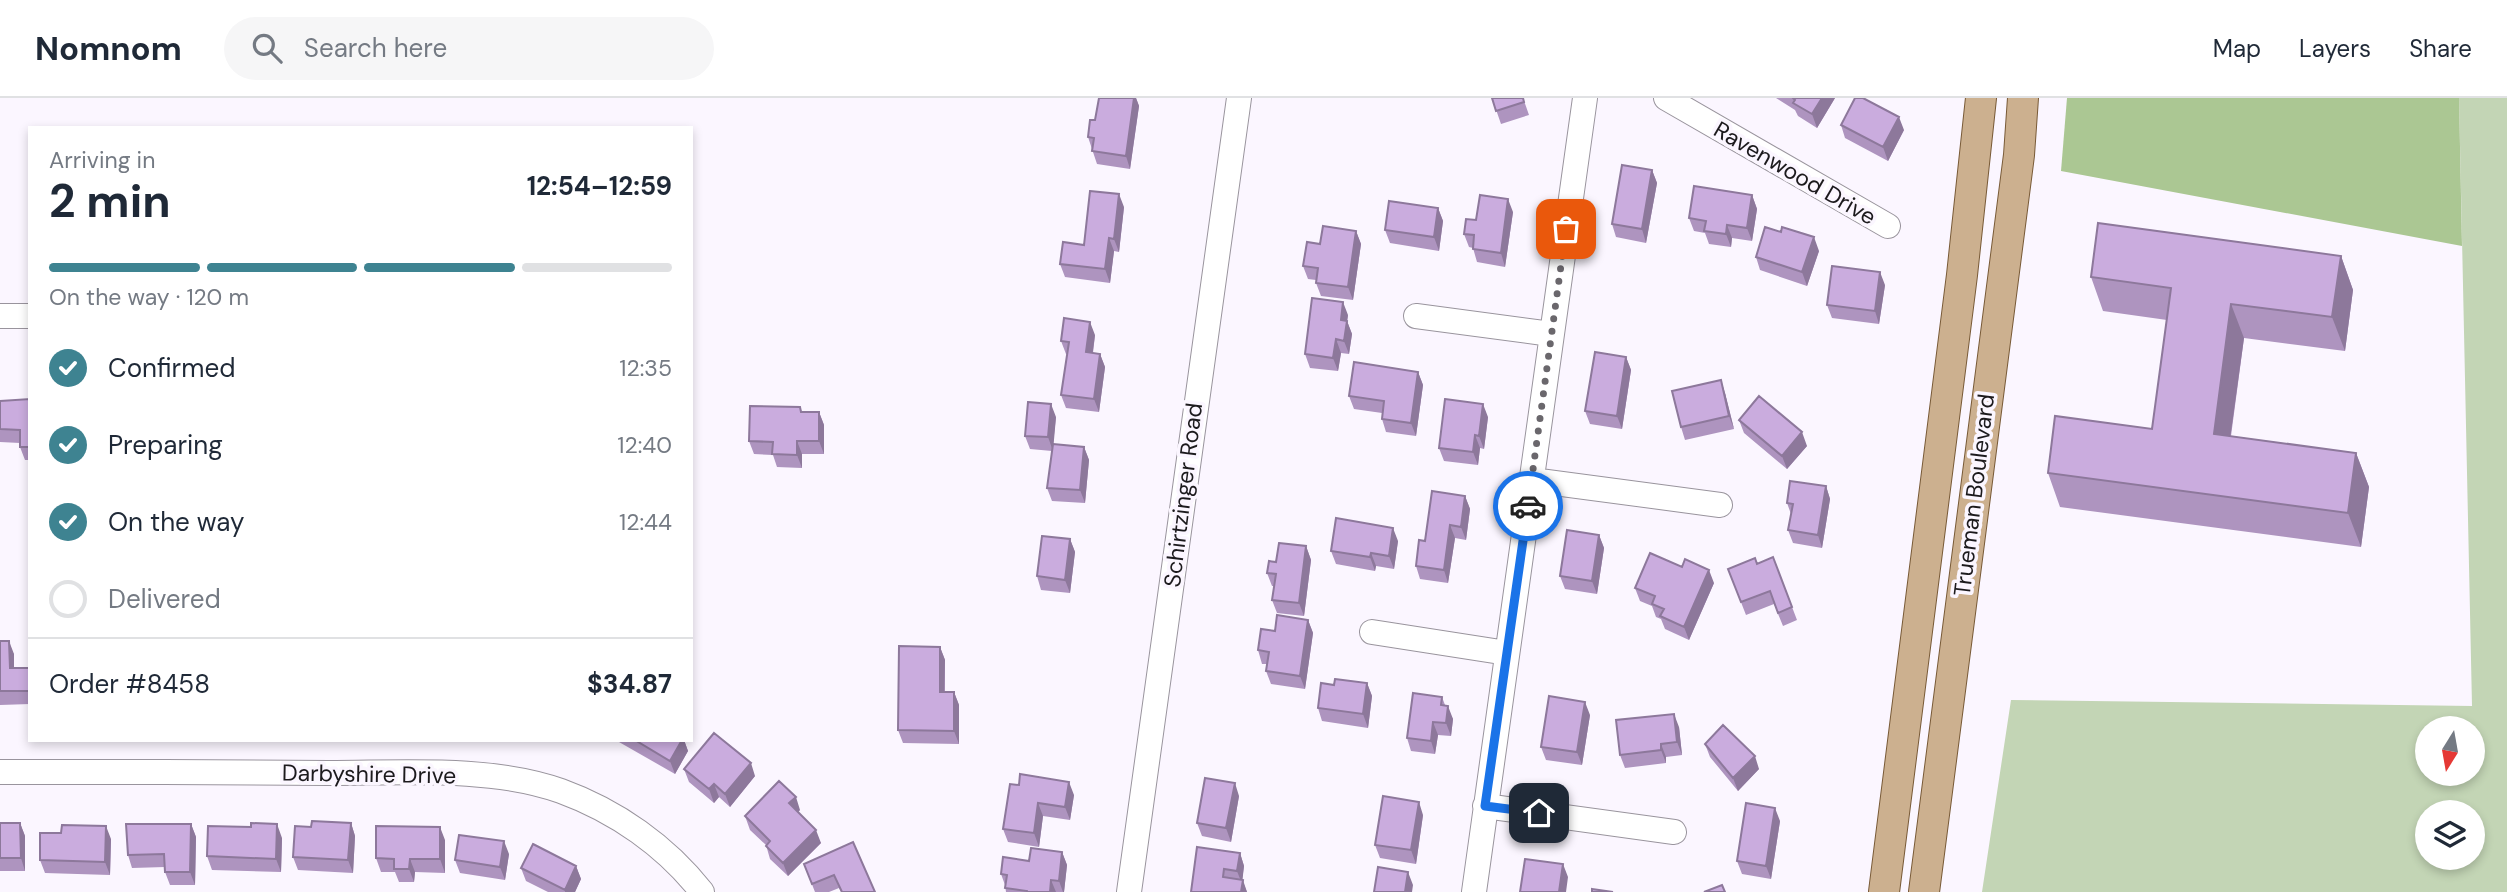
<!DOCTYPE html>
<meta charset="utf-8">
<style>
body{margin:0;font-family:"DM Sans",sans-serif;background:#f6f6f7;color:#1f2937;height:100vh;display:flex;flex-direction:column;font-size:26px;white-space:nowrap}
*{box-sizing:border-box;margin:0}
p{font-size:23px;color:#747a83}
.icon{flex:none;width:38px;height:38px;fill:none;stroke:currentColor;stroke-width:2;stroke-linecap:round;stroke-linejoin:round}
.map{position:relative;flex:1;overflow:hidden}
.side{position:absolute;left:28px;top:28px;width:665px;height:616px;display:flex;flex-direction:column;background:#fff;border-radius:0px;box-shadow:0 4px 10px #0003}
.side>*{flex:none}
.needle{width:46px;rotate:191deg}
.tools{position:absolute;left:2415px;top:618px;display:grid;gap:14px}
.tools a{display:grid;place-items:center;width:70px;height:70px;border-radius:50%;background:#fff;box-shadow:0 4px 10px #0003;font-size:35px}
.pin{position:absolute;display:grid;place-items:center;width:60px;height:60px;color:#fff;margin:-30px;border-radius:14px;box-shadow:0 4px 10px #0006}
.courier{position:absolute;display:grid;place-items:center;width:70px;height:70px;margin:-35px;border:5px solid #1a73e8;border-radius:50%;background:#fff;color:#222;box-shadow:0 2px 9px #0007}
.summary em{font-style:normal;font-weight:700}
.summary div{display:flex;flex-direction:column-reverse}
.summary{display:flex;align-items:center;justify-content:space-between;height:119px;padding:0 21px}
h1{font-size:46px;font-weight:700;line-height:52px}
.bar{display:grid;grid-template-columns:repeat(4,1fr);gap:10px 7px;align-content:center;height:84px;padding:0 21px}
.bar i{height:9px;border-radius:5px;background:#e0e1e3}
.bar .active{background:#3e8391}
.bar p{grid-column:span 4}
.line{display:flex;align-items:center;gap:18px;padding:0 21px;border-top:2px solid #e0e1e3}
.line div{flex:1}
ol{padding:0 21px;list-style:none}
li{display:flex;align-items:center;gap:21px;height:77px}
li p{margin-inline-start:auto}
li .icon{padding:7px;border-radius:50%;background:#3e8391;color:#fff;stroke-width:4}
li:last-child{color:#747a83}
li i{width:38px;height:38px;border:4px solid #e0e1e3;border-radius:50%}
header{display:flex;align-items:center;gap:42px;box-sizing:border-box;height:98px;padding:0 35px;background:#fff;border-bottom:2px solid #e0e1e3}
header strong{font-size:33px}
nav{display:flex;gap:38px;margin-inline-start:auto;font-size:24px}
.search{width:490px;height:63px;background:#f6f6f7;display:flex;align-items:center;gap:18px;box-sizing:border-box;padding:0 24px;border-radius:38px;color:#747a83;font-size:26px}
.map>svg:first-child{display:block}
.green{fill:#c3d5b5;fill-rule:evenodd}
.forest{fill:#abc793}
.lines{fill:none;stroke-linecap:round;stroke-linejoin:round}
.minor-casing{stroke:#99949d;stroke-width:26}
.major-casing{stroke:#785a37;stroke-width:32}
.minor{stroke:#fff;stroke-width:24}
.major{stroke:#ccb08f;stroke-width:30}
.wall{fill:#ae94bf}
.shaded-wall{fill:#8d789b}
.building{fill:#caacde;stroke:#8d789b;stroke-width:2}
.done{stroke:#6a676c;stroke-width:7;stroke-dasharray:0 12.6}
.route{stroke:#1a73e8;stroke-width:9}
.labels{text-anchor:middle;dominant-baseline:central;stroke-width:7;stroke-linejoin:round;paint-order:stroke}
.street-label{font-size:23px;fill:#1c1a1d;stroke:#fbf6ff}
</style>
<header>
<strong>Nomnom</strong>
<div class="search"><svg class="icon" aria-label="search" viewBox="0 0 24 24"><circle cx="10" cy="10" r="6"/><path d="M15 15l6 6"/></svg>Search here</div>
<nav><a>Map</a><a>Layers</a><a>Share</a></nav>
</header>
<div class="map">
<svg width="2507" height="794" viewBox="0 0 2507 794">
<rect width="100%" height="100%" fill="#fbf6ff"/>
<path class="green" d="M2459,0h48v794h-525l29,-192 461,6zM2427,630h46v46h-46zM2427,714h46v46h-46z"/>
<path class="forest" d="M2067,0h392l3,148 -401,-75z"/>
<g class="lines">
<g class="minor-casing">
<path id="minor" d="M1666,0l222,128
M0,218h30
M1416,218l135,18
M1532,382l188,25
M1372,534l135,21
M0,674c110,0 219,0 329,1 73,0 162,-7 232,18 55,20 105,55 141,101
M1485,708l189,26
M1129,794l110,-794
M1474,794l111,-794"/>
</g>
<g class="major-casing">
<path id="major" d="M1884,794l78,-617 19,-177
M1924,794l95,-737 4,-57"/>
</g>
<use href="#minor" class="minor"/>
<use href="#major" class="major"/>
</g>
<path class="wall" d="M1099,0h37l3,8 -9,63 -33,-5 -9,-27 7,-17z
M1492,0h31l6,17 -28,9z
M1776,0h59l-18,30 -19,-12 -3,-6z
M1841,27l63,5 -16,31 -43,-23z
M1652,72l5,13 -11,60 -30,-6 -4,-13z
M1752,97l5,14 -5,32 -20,-3 -1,9 -22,-3 -4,-11 -11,-2 -5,-13z
M1124,109l-5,45 -5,-1 -4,32 -45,-6 -5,-13 24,-19z
M1438,110l5,13 -4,30 -49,-8 -5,-13z
M1513,114l-8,55 -28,-5 -4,-14 -4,-1 -5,-13 12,-14z
M1356,133l5,13 -8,56 -32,-4 -5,-13v-3l-8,-1 -5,-13 17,-22z
M1819,153l-12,35 -47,-16 -4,-13z
M2341,158l12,34 -8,61 -101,-13 -13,98 125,17 13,34 -8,60 -301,-40 -12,-34 104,-44 15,-109 -64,-9 -12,-34z
M1885,187l-6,39 -47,-6 -5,-13z
M1348,217l-1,6 5,13 -3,20 -8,-1 -3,18 -28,-3 -5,-14z
M1095,237l-2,18 7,1 5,13 -6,45 -33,-4 -5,-13 6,-41h-1l-5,-13z
M1626,259l5,13 -9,59 -32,-5 -5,-13z
M1418,274l5,13 -7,51 -30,-4 -4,-13v-6l-28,-4 -5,-13z
M1725,295l9,36 -49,11 -4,-13z
M30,301v61h-5l-5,-13v-4l-20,-1v-41z
M800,309l2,5h17l5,13v29h-22v14l-25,-1 -4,-12 -19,-1 -5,-13z
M1056,319l-3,27 31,3 5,13 -4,43 -33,-2 -5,-13 5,-37 -22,-2 -5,-13z
M1488,319l-4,32 -4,-1 -2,17 -34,-4 -5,-13z
M1739,322l68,26 -20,23 -43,-36z
M1826,388l4,13 -8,49 -29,-5 -5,-13 3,-16 -4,-11z
M1465,398l5,13 -4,31 -11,-2 -7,45 -28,-4 -4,-13 9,-25z
M1599,437l5,13 -7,46 -32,-5 -5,-13z
M1070,441l5,13 -5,41 -29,-3 -4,-14z
M1398,443l-4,28 -18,-3 -1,5 -39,-7 -5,-13z
M1306,448l5,14 -7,56 -27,-3 -5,-13 2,-14h-2l-5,-13 9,-11z
M1773,459l24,63 -14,6 -9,-22 -28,11 -18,-46 29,-5z
M1714,485l-25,57 -24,-11 -4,-10 -5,-2 -4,-11 -12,-5 -5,-13z
M1308,522l5,13 -8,56 -34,-5 -5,-13 1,-7h-5l-4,-14 17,-19z
M0,543l14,13v14h16v36l-30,1z
M940,549l5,13v32h9l5,13v39l-56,-1 -5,-13z
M1367,585l5,13 -4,32 -46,-7 -4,-13 16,-23z
M1442,599l3,8 8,14 -2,17 -13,-1 -3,19 -24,-3 -4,-13z
M1590,617l-8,50 -36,-5 -5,-13z
M1679,629l3,28 -16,2v6l-41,5 -5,-13z
M619,642h65l4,11 -13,23 -56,-32z
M1705,646l54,25 -21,22 -28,-34z
M684,671l71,7 -25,31 -11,-10 -5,6 -25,-21z
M1019,687l55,10 -4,25 -27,-4 -4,31 -31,-5 -5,-13z
M1239,698l-8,46 -29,-6 -5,-13z
M800,712l-2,2 23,31 -33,33 -18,-17 -4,-14 -16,-15 -5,-14z
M1423,717l-7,49 -36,-6 -5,-13z
M1780,723l-9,58 -29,-5 -5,-13z
M0,725h20l5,13v35h-25z
M351,725l4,13 -2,37 -55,-3 -5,-13 18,-30z
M191,726l5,13 -1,48h-25l-5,-13v-5l-33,1 -4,-13z
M61,735l50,6 -1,36 -65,-2 -5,-13z
M282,740l-1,34 -69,-2 -5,-14z
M445,742v33l-30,-1 -1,10h-15l-4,-10h-14l-5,-14z
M853,744l22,50h-34l-2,-4 -10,4h-14l-11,-28z
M1062,754l5,13 -3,27h-58l-1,-7 -4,-11z
M1240,755l4,13 -2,14 5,12h-56z
M509,756l-4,26 -45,-7 -5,-13z
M576,768l5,13 -6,13h-27l-22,-11 -5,-13z"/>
<path class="shaded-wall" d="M1134,0h2l3,8 -9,63 -4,-13z
M1822,0h13l-18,30 -5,-14z
M1899,19l5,13 -16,31 -5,-14z
M1652,72l5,13 -11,60 -4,-14z
M1119,96l5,13 -5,45 -5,-13z
M1752,97l5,14 -5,32 -5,-13z
M1508,101l5,13 -8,55 -4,-14z
M1438,110l5,13 -4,30 -5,-14z
M1727,127l5,13 -1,9 -5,-13z
M1356,133l5,13 -8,56 -5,-13z
M1814,139l5,14 -12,35 -5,-14z
M1109,140l5,13 -4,32 -5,-14z
M2341,158l12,34 -8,61 -13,-34z
M1880,174l5,13 -6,39 -4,-13z
M1343,204l5,13 -1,7v-1l5,13 -3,20 -5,-13 -3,-21z
M2231,206l13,34 -18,130 -12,-34z
M1090,224l5,13 -4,30 -5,-13z
M1336,241l5,14 -3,18 -5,-13z
M1100,256l5,13 -6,45 -5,-13z
M1626,259l5,13 -9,59 -5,-13z
M1418,274l5,13 -7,51 -5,-13z
M1721,282l4,13 9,36 -5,-13z
M1051,306l5,13 -3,34 -5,-14z
M1483,306l5,13 -4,32 -5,-13z
M819,314l5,13v29l-5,-13z
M1802,334l5,14 -20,23 -5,-13z
M1475,337l5,13 -2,17 -5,-13z
M797,343l5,13v14l-5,-13z
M1084,349l5,13 -4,43 -5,-13z
M2356,355l13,34 -8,60 -13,-34z
M1826,388l4,13 -8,49 -4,-13z
M1465,398l5,13 -4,31 -5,-13z
M1450,427l5,13 -7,45 -4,-13z
M1393,430l5,13 -4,28 -5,-13z
M1599,437l5,13 -7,46 -5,-13z
M1070,441l5,13 -5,41 -5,-13z
M1306,448l5,14 -7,56 -5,-13z
M1371,455l5,13 -1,5 -5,-14z
M1709,472l5,13 -25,57 -5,-13z
M1308,522l5,13 -8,56 -5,-13z
M9,543l5,13v28l-4,-14z
M940,549l5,13 -1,45 -4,-13z
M1367,585l5,13 -4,32 -5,-14z
M954,594l5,13v39l-5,-13z
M1585,604l5,13 -8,50 -5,-13z
M1448,608l5,13 -2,17 -5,-13z
M1674,616l5,13 3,28 -5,-13z
M1433,624l5,13 -3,19 -4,-13z
M682,642h2l4,11 -13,23 -5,-13z
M1661,646l5,13v6l-5,-13z
M1755,658l4,13 -21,22 -5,-13z
M751,665l4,13 -25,31 -5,-13z
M1069,684l5,13 -4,25 -5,-13z
M1235,685l4,13 -8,46 -5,-14z
M714,686l5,13 -5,6 -5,-14z
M796,699l4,13 -6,6 -5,-13z
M1419,704l4,13 -7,49 -5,-14z
M1038,705l5,13 -4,31 -5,-14z
M1775,710l5,13 -9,58 -5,-13z
M20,725l5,13v35l-4,-13z
M351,725l4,13 -2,37 -5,-13z
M191,726l5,13 -1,48 -5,-13z
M277,726l5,14 -1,34 -5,-13z
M106,728l5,13 -1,36 -5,-13z
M440,729l5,13v33l-5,-14z
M816,732l5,13 -33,33 -5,-13z
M504,743l5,13 -4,26 -5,-13z
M1062,754l5,13 -3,27h-1l-4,-11z
M1240,755l4,13 -2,18 -5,-13z
M410,761l5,13 -1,10 -5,-13z
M1563,766l5,13 -2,15h-7z
M576,768l5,13 -6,13h-10v-2z
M1408,774l5,13 -1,7h-7z
M1051,782l5,12h-6z
M1243,782l4,12h-6z"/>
<path class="building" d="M1099,0h35l-8,58 -34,-5 2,-13 -6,-1 2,-17h5z
M1492,0h31l1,4 -28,9z
M1793,0h29l-10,16 -19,-11 2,-3z
M1855,0h8l36,19 -16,30 -42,-22z
M1622,67l30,5 -10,59 -30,-5z
M1694,88l58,9 -5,33 -20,-3 -1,9 -22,-3 2,-10 -17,-3z
M1090,93l29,3 -5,45 -5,-1 -4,31 -45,-5 3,-22 21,3z
M1480,97l28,4 -7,54 -28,-4 1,-14 -10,-1 2,-15 10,1z
M1389,103l49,7 -4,29 -49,-7z
M2098,125l243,33 -9,61 -101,-13 -17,130 142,19 -8,60 -300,-40 7,-57 97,13 19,-141 -80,-11z
M1323,128l33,5 -8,56 -32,-4 2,-15 -15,-2 4,-24 13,2z
M1765,129l16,5 1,-5 32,10 -12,35 -46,-15z
M1832,168l48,6 -5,39 -48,-6z
M1312,200l31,4 -2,18 6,1 -3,20 -8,-2 -3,19 -28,-4z
M1064,220l26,4 -4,30 14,2 -6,45 -33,-4 8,-53 -8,-1z
M1595,254l31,5 -9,59 -32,-5z
M1354,264l64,10 -7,51 -29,-4 2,-18 -35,-5z
M1721,282l8,36 -48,11 -9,-36z
M1759,298l43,36 -20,24 -43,-36z
M30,301v48h-10v-17l-20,-1v-28z
M1445,301l38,5 -4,32 -4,-1 -2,17 -34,-4z
M1028,304l23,2 -3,33 -23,-1z
M750,308l50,1 1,5h18v29h-22v14l-25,-1 1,-12 -24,-1z
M1053,346l31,3 -4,43 -33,-2z
M1790,383l36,5 -8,49 -30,-5 5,-26 -6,-1z
M1432,393l33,5 -4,31 -11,-2 -6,45 -28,-4 3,-26 6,1z
M1336,420l57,10 -4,28 -18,-3 -1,4 -39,-6z
M1567,432l32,5 -7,46 -32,-5z
M1042,438l28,3 -5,41 -28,-4z
M1279,445l27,3 -7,57 -27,-3 4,-26 -9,-1 2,-12 7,1z
M1650,455l32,14 3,-8 24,11 -25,57 -24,-11 4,-7 -12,-5 3,-8 -20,-8z
M1773,459l19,50 -14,6 -8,-22 -29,11 -13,-33 27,-11 2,6z
M1277,517l31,5 -8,56 -34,-5 3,-19 -11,-2 3,-21 14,2z
M0,543h9l1,27h20v23h-30z
M899,548l41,1v45h14v39l-56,-1z
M1335,581l32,4 -4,31 -45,-6 3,-25 13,2z
M1413,595l29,4 -1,8 7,1 -2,17 -13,-1 -2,19 -24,-3z
M1549,598l36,6 -8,50 -36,-5z
M1674,616l3,28 -16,2v6l-41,5 -4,-35z
M1723,627l32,31 -22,22 -28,-34z
M714,635l37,30 -26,31 -11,-10 -5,5 -25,-20z
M635,642h47l-12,21z
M1020,676l49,8 -4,25 -27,-4 -4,30 -31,-4 7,-45 9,1z
M1205,680l30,5 -9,45 -29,-5z
M779,683l17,16 -7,6 27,27 -33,33 -17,-17 4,-5 -25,-25z
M1383,698l36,6 -8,48 -36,-5z
M1746,705l29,5 -9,58 -29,-5z
M312,723l39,2 -3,37 -55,-3 2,-31 16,1z
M0,725h20l1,35h-21z
M251,725l26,1 -1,35 -69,-3 1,-30 43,1z
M126,726h65l-1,48h-25l-1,-18 -36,1z
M62,727l44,1 -1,36 -65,-2v-27h21z
M376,728l64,1v32h-30l-1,10h-15v-10l-18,-1z
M459,737l45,6 -4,26 -45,-7z
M853,744l22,50h-33l-8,-17 -22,9 -8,-20z
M533,746l43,22 -11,24 -44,-22z
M1197,749l43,6 -3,18 -13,-2 -1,8 20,3 -2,12h-50z
M1031,750l31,4 -3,29 -8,-1 -1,12h-23v-1l-22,-3 2,-13 -6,-1 2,-17 26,4z
M1525,761l38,5 -4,28h-39z
M1378,769l30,5 -3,20h-31z
M1722,787l3,7h-21z
M1592,791l21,3h-21z"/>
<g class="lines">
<path class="done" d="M1528,408l38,-277"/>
<path class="route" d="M1528,408l-43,300 54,7"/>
</g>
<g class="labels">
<g class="street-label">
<text transform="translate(1795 75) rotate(30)">Ravenwood Drive</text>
<text transform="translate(1183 397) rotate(-83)">Schirtzinger Road</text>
<text transform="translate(1974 397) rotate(-83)">Trueman Boulevard</text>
<text transform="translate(369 676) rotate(1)">Darbyshire Drive</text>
</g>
</g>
</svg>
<div class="tools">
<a><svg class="needle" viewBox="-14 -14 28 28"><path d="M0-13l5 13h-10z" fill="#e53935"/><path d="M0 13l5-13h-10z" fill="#747a83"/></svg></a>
<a><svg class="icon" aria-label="layers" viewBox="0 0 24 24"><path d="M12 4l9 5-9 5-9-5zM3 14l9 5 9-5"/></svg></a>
</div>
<div class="pin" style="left:1566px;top:131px;background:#ea580c"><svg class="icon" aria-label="bag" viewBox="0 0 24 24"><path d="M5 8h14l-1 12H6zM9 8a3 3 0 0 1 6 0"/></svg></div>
<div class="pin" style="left:1539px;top:715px;background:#1f2937"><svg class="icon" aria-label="home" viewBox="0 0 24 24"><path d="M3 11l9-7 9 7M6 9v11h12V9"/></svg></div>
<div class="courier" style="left:1528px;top:408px"><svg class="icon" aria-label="car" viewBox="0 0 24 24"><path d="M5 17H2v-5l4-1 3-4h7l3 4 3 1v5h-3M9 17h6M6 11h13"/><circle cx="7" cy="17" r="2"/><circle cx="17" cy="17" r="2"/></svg></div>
<section class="side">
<div class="summary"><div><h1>2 min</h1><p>Arriving in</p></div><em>12:54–12:59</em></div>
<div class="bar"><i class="active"></i><i class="active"></i><i class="active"></i><i></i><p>On the way · 120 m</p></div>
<ol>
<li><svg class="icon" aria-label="check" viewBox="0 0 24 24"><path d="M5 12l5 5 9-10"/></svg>Confirmed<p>12:35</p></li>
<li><svg class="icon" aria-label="check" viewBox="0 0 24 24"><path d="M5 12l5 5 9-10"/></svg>Preparing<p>12:40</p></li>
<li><svg class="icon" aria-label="check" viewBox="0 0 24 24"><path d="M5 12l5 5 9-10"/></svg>On the way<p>12:44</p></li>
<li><i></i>Delivered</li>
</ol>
<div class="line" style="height:91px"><div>Order #8458</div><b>$34.87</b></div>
</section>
</div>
